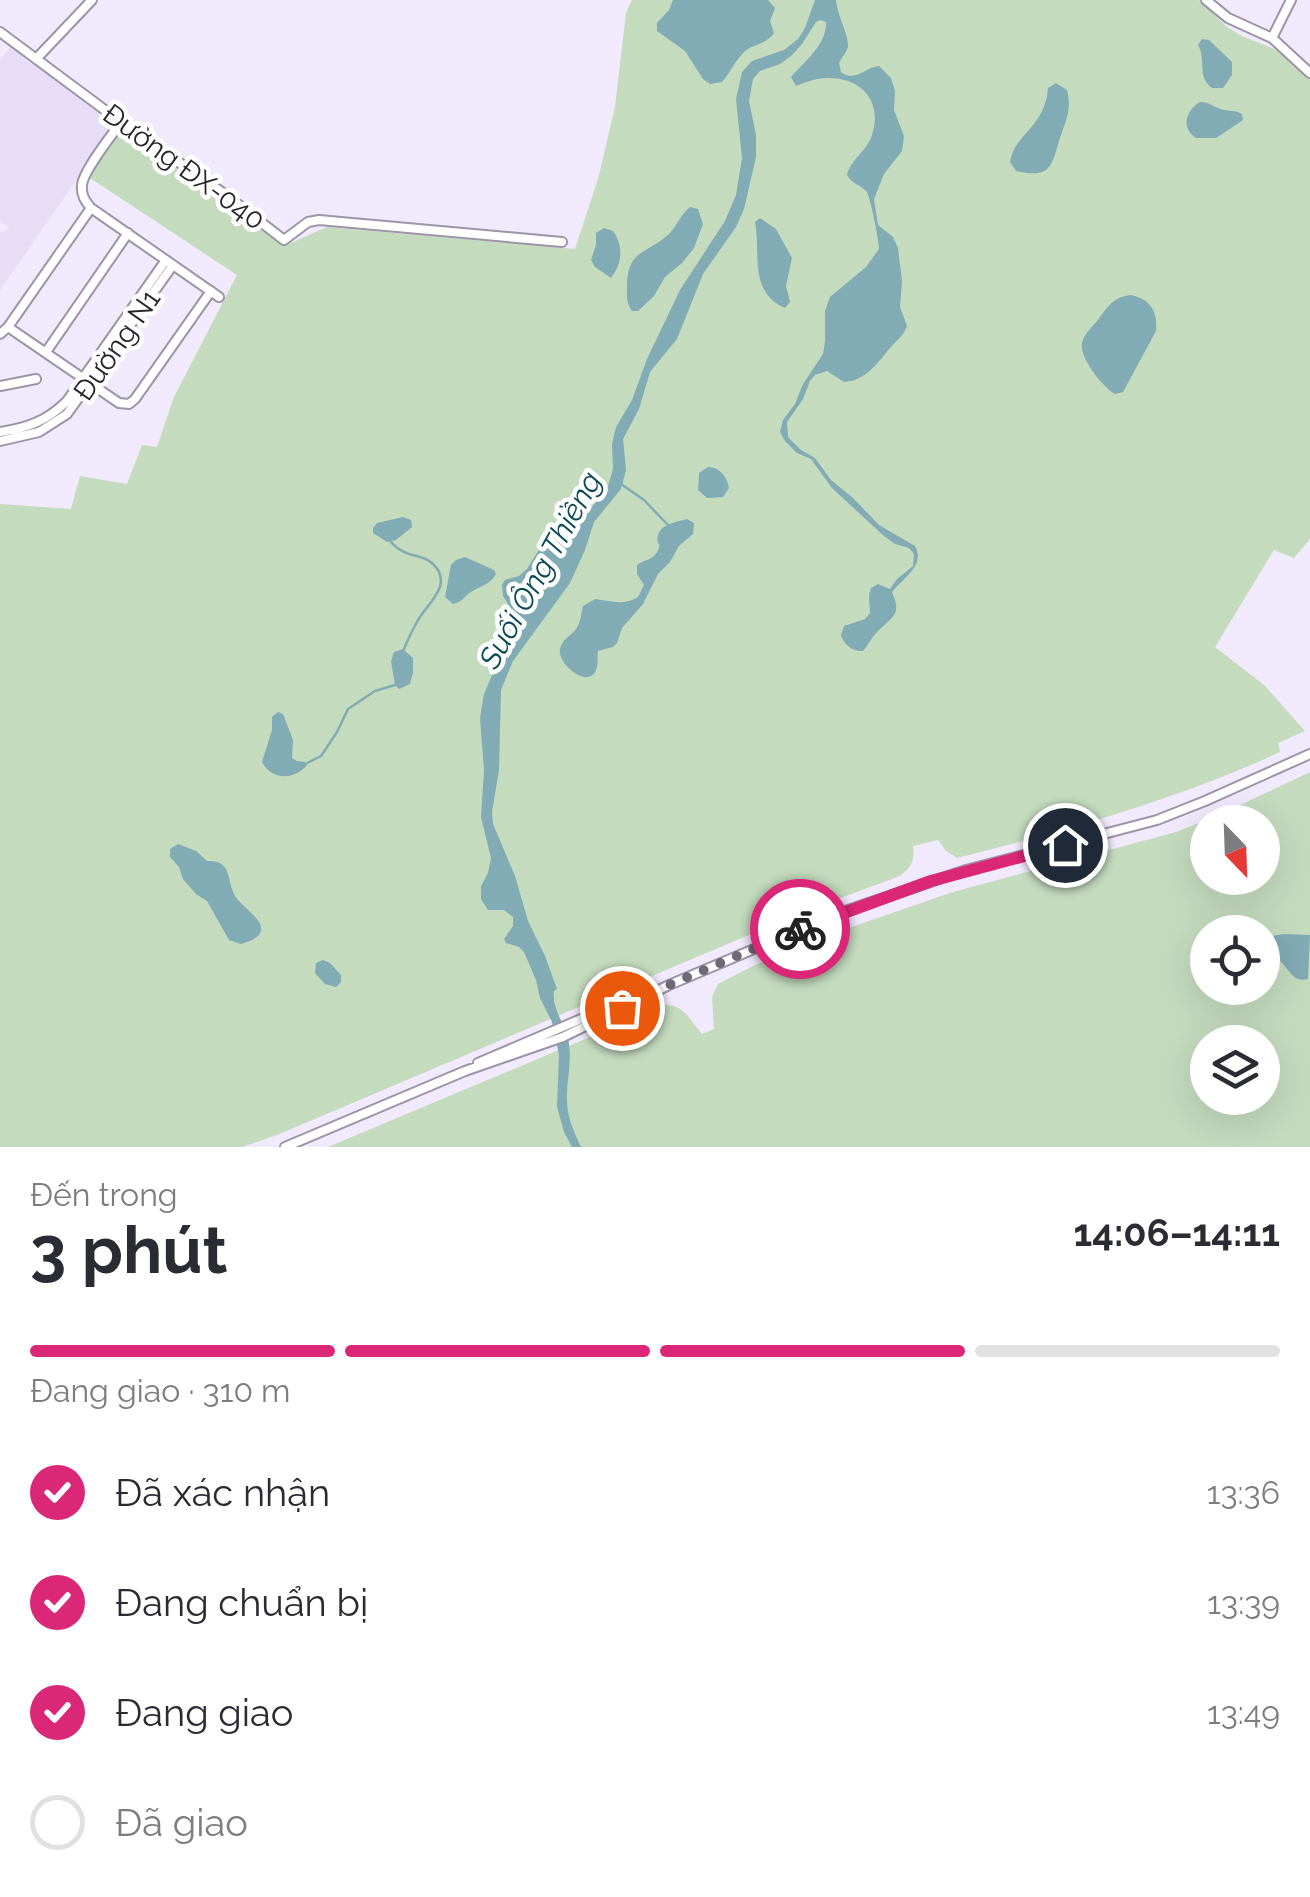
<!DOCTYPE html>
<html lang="vi">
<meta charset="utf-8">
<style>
body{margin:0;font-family:Raleway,sans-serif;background:#f2f2f3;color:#2b2b33;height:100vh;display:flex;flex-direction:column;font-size:38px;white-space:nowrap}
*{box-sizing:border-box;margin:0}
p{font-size:32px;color:#7c7c81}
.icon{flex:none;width:55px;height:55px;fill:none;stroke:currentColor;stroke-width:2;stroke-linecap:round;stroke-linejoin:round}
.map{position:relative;height:1147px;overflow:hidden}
.details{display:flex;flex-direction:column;background:#fff;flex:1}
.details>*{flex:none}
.needle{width:65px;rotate:157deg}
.controls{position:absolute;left:1190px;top:805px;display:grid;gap:20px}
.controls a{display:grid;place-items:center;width:90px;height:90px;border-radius:50%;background:#fff;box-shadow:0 10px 40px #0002;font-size:50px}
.pin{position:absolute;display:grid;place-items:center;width:85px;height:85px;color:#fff;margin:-42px;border:5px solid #fff;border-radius:50%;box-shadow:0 2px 10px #0007}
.courier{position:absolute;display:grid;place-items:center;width:100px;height:100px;margin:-50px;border:8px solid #db2777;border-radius:50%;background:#fff;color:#222;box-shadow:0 2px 12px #0007}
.headline em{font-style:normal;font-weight:700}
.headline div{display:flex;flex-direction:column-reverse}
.headline{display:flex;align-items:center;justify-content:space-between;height:170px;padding:0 30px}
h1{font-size:65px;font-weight:700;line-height:75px}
.bar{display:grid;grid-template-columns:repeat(4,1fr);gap:15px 10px;align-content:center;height:120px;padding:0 30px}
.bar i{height:12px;border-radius:8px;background:#e1e1e2}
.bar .active{background:#db2777}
.bar p{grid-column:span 4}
ol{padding:0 30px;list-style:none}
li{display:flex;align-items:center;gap:30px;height:110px}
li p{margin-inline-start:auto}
li .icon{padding:10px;border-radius:50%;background:#db2777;color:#fff;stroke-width:4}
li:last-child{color:#7c7c81}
li i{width:55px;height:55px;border:5px solid #e1e1e2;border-radius:50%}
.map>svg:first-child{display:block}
.built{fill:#e7ddf7}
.green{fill:#c4dbbe;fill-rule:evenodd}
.water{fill:#81abb5}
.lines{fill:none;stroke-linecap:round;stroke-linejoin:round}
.stream{stroke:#81abb5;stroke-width:2.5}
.minor-casing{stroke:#9c95a7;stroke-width:12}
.minor{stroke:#fff;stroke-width:8}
.done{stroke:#6e6a75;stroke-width:10;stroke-dasharray:0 18}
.route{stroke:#db2777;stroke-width:12}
.labels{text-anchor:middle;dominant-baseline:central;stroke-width:9;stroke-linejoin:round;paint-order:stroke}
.street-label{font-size:28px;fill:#27252c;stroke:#fff}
.water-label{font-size:30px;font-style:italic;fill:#0a4955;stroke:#fff}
</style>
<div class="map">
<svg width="1310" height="1147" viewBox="0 0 1310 1147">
<rect width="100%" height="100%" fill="#f1e9fc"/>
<path class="built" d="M11,46l12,9 1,4 6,4 3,-1 81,64 -114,164v-57l10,-5 -10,-7v-161z"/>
<path class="green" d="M632,0h567l28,27 15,9 35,14 33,30v459l-16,19 -20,-8 -59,97 49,38 41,46 -27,12 2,9c-104,48 -212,78 -323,106l-11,-7 -8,-11 -25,6c2,15 -2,24 -16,31l-94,35 -526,223 -35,12h-242v-643l71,5 9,-33 47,8 15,-39 15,2 17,-50 63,-122 -150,-99 32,-47 83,56 82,61 43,-19 248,22 23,-70 17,-72 11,-94z
M1310,772v375h-982l338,-142c20,0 24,17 36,29l12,-5 -2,-32 6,-13 37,-19 91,-36 107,-37 223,-60 43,-17zM1208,822h54v56h-54zM1208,932h54v56h-54zM1208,1042h54v56h-54z"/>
<path class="water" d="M673,0h95l7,8 -5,13 4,12c-8,12 -20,10 -30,19 -9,9 -14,21 -22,30l-12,2 -7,-5 -18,-28 -28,-20v-8l12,-13z
M815,0h21c1,14 13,36 12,46 -1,6 -6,11 -9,17l2,9c14,11 24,-5 38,-6l12,12 4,13 -1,19 10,26 -2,15 -18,23 -10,25 4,26 15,12 5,11 4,34 -2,25 7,19c-4,10 -9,13 -16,21 -13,15 -25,34 -47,35l-17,-11 -12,4 -5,6 -7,18 -16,23 1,15 13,13 14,8 16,22 22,18 26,27 36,21c11,19 -12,32 -23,46 9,22 3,23 -12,37 -7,6 -11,15 -17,22 -10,1 -20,-7 -22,-16l3,-9 21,-7 5,-6 -1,-18 2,-7 7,-4 12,5 7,-10 16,-13 1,-12 -5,-6 -14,-4 -11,-8 -52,-48 -21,-29 -14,-6 -12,-12 -5,-9 3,-12 12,-16 8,-20 20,-30 2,-12v-31l5,-14 36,-30 13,-18c0,-8 -9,-55 -13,-58 -8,-8 -13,-6 -19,-16 4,-16 20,-24 25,-40 11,-34 -11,-58 -45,-57 -11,0 -21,4 -31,8l-5,-9c14,-16 36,-33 35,-55l-6,-2 -4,2 -14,22 -11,12 -11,8 -20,7 -7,8 -4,22 7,34v22l-12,52 -8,18 -33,47 -26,65 -27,33 -11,37 -16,30 3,31 -5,19 -27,33 -9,28 -15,33 -57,78 -12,29 -2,80 -7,42 1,12 22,52 13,45 17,35 12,33 -3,2c-3,18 13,35 15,53 3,20 -3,38 -2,57 0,16 7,31 14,46h-9l-8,-15 -7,-25 2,-52 -7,-33 -12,-24 -4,-18 -12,-28 -5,-5 -13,-4 -2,-4 9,-13v-9l-9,-7h-16l-7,-11v-13l7,-13 3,-15 -10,-41 3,-47 -4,-52 4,-24 29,-68 -1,-16 -9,-14 -1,-11 3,-5 14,-4 8,-7 13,-21 29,-11 39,-51 5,-17 -1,-25 4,-17 16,-27 15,-41 33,-69 45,-69 11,-26 6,-37 -6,-59 6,-27 10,-11 32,-11 14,-11 7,-11z
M1202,39l7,1 23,22v13l-9,13h-11c-16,-12 -5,-28 -14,-43z
M1056,83l11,7c5,19 -1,30 -7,48 -9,28 -8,41 -44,33l-6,-9c4,-28 35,-34 38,-74z
M1200,102c9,0 10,3 18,6 8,4 16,1 24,6l1,6 -27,18h-20c-15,-10 -11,-27 4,-36z
M690,207l8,2 5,15 -9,24 -12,15 -17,14 -11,19 -16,15h-6c-6,-9 -5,-13 -5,-23 0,-40 20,-33 43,-55 8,-9 11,-19 20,-26z
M760,218l16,11 16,29 -6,28 4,16 -5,6c-37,-16 -24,-56 -30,-86z
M604,228l9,3c11,15 9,33 -2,47l-16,-11 -4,-7 5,-15v-12z
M1131,295c19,4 27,16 25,36l-33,61 -8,2c-12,-7 -36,-36 -33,-51 2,-10 12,-17 18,-26 9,-12 14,-20 31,-22z
M708,467c12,0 19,10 21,21l-6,9 -16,1 -9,-8 1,-17z
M403,517l8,3 1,7 -16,13 -9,2 -14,-9v-5l4,-5z
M687,519l7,4 -1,11 -14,12 -9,16 -12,12 -15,30 -21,24 -5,15 -4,4 -15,4c-1,5 0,11 -1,16 -6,25 -40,-2 -37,-18 2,-10 11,-13 16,-20 5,-7 5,-15 7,-23l12,-7c16,2 29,7 43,-2l6,-12 -7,-11v-9c6,-5 16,-5 20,-13 6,-11 -2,-6 1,-17 4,-12 20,-13 29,-16z
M465,557l29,13 2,4c-7,12 -15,11 -25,18 -8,5 -8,10 -18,12l-8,-7 6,-32 5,-5z
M403,649l10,9v15l-3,11 -11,5 -4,-4 -4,-24 3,-9z
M278,712l5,2 10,26 -1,18 5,3 8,1 2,3c-12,15 -35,16 -45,-3l10,-32v-13z
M178,844l18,7 11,10c29,-1 17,23 31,39 12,14 44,32 3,44l-12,-4 -22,-39 -11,-7 -13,-15 -4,-12 -9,-10v-8z
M1284,934l26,1 -2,44c-14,3 -16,-5 -25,-15 -5,-6 -13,-10 -19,-16l2,-11z
M323,960l7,3 11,12v7l-5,5 -11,-3 -10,-11 1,-10z"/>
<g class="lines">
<path class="stream" d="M621,484l23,16 24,25
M391,542c16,18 30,10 42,22 21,20 -5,39 -15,56 -5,9 -10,19 -14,29
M307,763l14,-7 16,-24 11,-23 27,-18 20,-6"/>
<g class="minor-casing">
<path id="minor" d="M1206,0l22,18 44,20 38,35
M0,32l121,90 105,73 58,45 24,-18 11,-2 243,22
M1272,38l19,-38
M36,59l56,-59
M121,122c-9,13 -38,49 -39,63 -1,10 3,16 9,23l128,89
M8,327l111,76 10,1 6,-5 76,-108
M0,334l8,-7 83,-119
M46,352l82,-119
M0,386l36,-7
M0,432c27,-4 47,-11 67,-31l99,-141
M0,441l39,-9 28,-18 106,-149
M478,1063l171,-73
M285,1147l180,-76 98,-34 106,-52 170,-72 127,-43 191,-50 48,-19 105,-47"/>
</g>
<use href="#minor" class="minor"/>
</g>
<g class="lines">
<path class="done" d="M622,1008l47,-23 131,-56"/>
<path class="route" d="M800,929l131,-48 134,-36"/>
</g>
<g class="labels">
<g class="street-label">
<text transform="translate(184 167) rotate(36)">Đường ĐX-040</text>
<text transform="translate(117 345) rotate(-55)">Đường N1</text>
</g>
<g class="water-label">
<text transform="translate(540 570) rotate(-61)">Suối Ông Thiềng</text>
</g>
</g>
</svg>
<div class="controls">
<a><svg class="needle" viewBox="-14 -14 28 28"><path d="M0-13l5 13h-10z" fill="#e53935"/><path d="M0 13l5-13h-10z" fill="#7c7c81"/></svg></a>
<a><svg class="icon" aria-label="locate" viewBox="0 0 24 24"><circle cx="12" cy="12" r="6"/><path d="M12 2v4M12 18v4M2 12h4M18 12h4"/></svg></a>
<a><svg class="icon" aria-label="layers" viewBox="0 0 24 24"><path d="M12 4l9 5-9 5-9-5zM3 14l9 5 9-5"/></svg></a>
</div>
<div class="pin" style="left:622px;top:1008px;background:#ea580c"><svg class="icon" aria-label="bag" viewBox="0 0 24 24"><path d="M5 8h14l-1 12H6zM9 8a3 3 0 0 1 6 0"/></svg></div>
<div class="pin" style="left:1065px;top:845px;background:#1f2937"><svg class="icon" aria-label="home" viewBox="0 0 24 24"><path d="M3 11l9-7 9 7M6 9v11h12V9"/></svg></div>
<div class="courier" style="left:800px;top:929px"><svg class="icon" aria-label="bike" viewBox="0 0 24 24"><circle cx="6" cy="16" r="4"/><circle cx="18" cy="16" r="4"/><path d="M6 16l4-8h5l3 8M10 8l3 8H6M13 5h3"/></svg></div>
</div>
<section class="details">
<div class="headline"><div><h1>3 phút</h1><p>Đến trong</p></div><em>14:06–14:11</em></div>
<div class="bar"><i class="active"></i><i class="active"></i><i class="active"></i><i></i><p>Đang giao · 310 m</p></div>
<ol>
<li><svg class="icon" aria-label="check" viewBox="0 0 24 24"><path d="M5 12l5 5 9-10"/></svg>Đã xác nhận<p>13:36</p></li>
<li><svg class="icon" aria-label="check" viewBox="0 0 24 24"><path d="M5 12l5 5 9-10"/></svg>Đang chuẩn bị<p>13:39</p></li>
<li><svg class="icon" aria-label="check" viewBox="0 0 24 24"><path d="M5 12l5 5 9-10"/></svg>Đang giao<p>13:49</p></li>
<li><i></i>Đã giao</li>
</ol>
</section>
